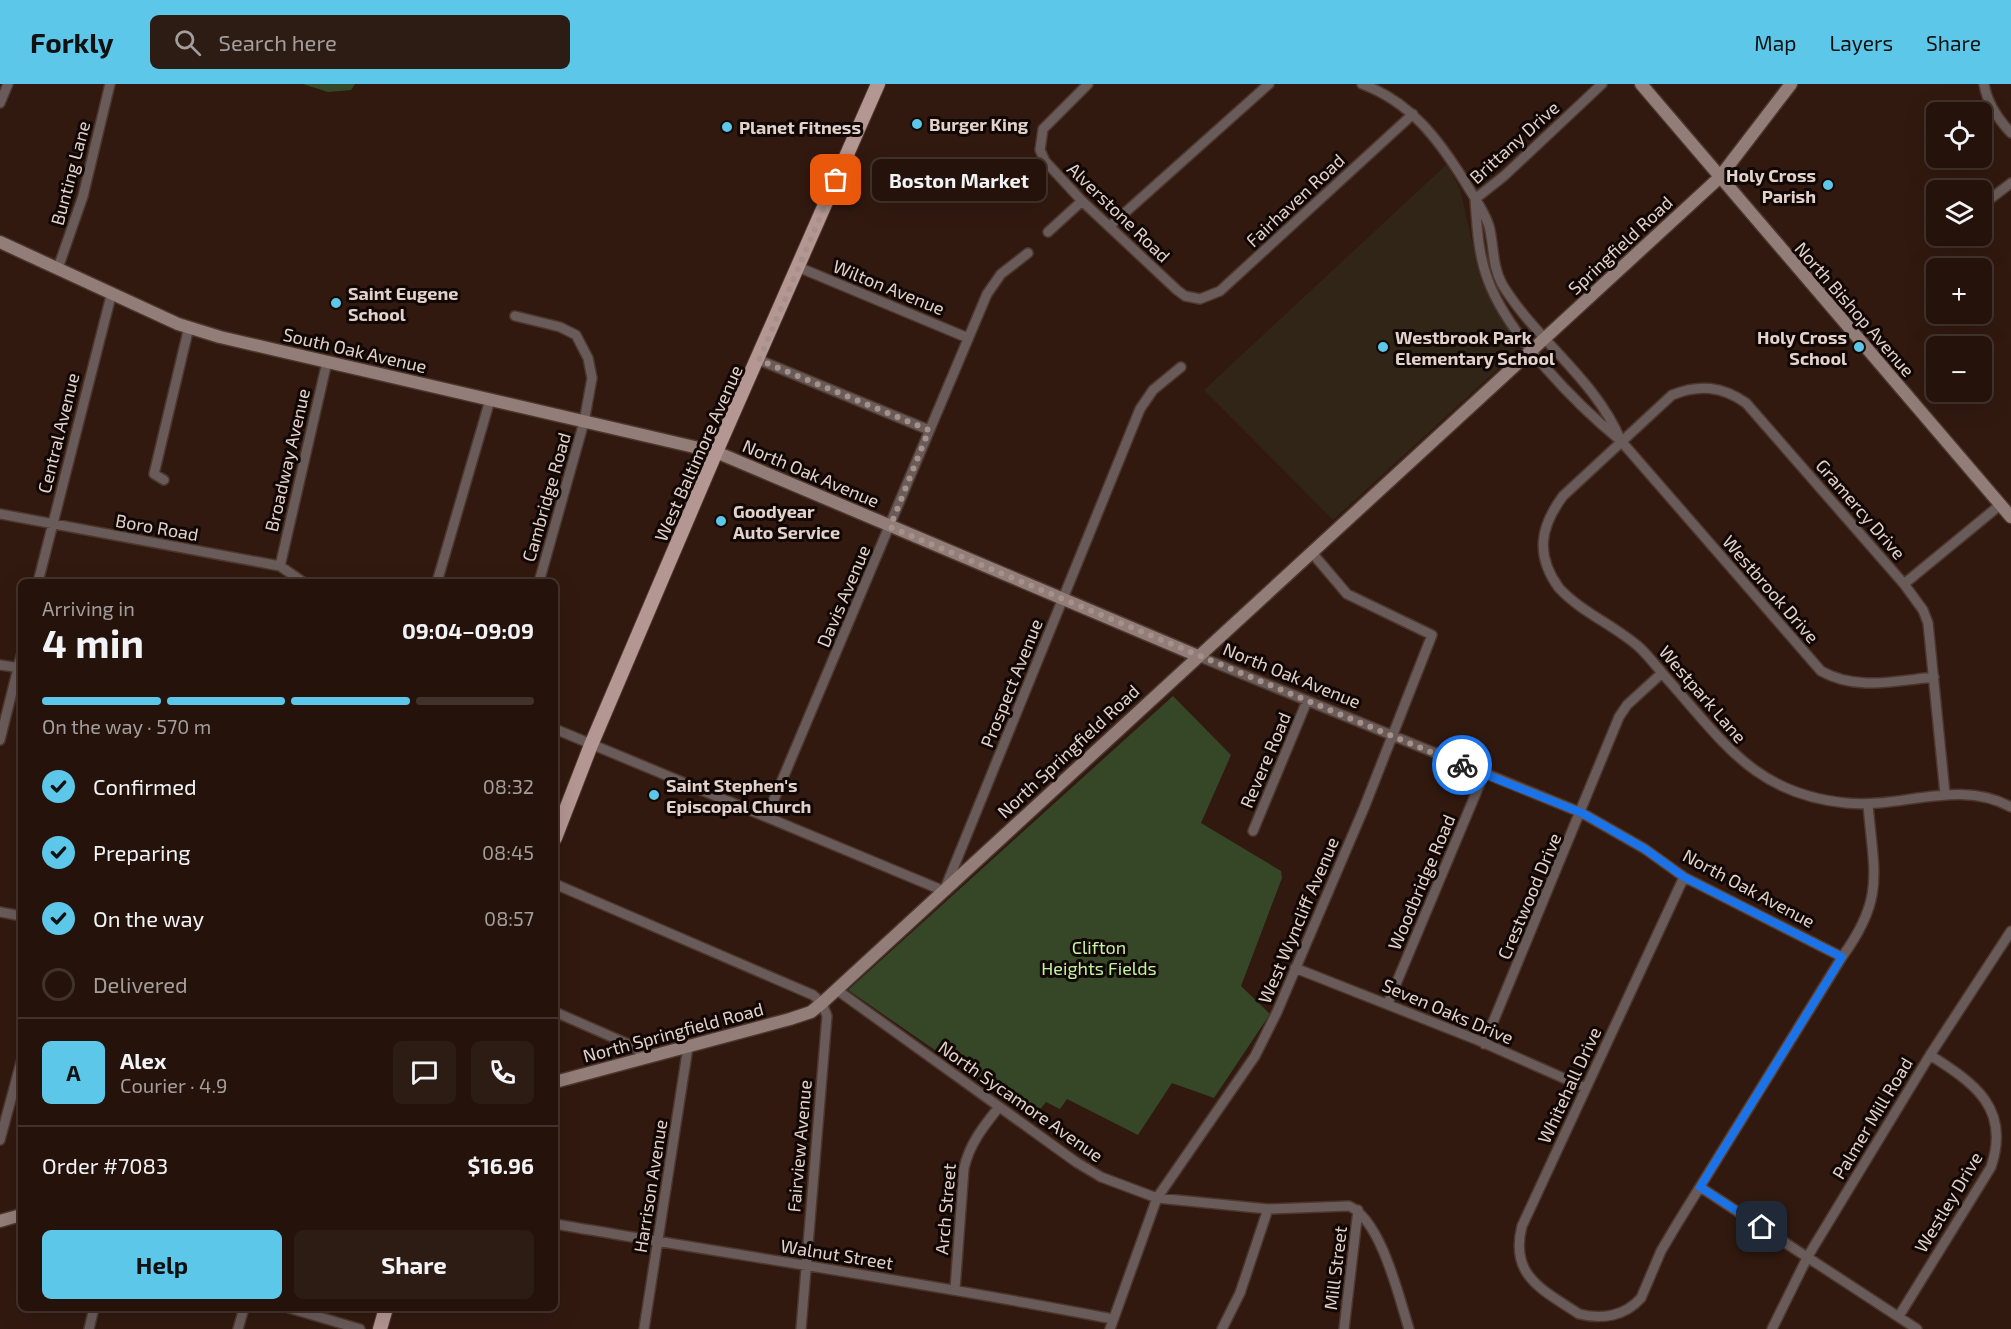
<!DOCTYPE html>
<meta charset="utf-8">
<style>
body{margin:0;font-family:"Exo 2",sans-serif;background:#2d1c14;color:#f1f3f6;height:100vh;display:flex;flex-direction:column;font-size:22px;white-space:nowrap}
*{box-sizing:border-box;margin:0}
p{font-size:20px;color:#a39e9d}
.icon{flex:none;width:33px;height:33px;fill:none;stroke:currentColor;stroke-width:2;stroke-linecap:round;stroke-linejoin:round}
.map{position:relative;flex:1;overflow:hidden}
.drawer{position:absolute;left:18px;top:495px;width:540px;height:732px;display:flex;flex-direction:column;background:#25130b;border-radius:9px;box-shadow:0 6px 24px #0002,0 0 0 2px #42322c}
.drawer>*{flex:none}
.buttons{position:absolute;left:1926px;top:18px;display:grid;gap:12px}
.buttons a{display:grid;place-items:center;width:66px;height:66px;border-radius:9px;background:#25130b;box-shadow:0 6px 24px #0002,0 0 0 2px #42322c;font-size:30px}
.pin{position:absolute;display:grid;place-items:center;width:51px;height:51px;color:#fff;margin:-26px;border-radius:12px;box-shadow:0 3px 9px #0006}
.courier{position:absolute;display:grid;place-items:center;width:60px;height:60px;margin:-30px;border:4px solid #1a73e8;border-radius:50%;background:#fff;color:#222;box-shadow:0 2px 8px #0007}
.bubble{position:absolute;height:42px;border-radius:9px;background:#25130b;box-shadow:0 6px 24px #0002,0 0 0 2px #42322c;font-size:20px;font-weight:700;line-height:42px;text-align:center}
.summary em{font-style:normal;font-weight:700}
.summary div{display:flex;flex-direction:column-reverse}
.summary{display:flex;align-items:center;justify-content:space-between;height:102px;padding:0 24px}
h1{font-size:39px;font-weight:700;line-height:45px}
.bar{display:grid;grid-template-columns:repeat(4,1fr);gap:9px 6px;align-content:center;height:72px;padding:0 24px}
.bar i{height:8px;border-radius:4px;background:#42322c}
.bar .on{background:#5cc7e8}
.bar p{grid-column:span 4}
.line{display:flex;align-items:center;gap:15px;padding:0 24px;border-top:2px solid #42322c}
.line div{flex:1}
.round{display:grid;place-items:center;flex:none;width:63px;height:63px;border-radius:9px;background:#2d1c14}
ol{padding:0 24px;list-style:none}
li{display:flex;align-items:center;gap:18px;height:66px}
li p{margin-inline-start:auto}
li .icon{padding:6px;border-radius:50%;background:#5cc7e8;color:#111;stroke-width:4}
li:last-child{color:#a39e9d}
li i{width:33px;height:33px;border:3px solid #42322c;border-radius:50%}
.primary-button{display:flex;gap:12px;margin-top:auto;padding:12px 24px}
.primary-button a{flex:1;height:69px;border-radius:9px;background:#5cc7e8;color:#111;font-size:24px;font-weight:700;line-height:69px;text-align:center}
.primary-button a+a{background:#2d1c14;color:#f1f3f6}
header{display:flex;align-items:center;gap:36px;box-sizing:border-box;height:84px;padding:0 30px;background:#5cc7e8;color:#111}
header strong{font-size:28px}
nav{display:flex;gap:33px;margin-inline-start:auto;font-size:21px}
.search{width:420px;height:54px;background:#2d1c14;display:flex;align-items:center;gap:15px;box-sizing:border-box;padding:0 21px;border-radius:9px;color:#a39e9d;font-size:22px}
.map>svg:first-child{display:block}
.education{fill:#312517}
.green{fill:#354727}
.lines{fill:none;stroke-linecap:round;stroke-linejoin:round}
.minor-casing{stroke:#4d372d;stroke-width:12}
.secondary-casing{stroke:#4d372d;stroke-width:15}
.primary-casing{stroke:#4d372d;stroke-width:16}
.minor{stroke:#695b59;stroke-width:9}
.secondary{stroke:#937d79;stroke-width:12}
.primary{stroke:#b49692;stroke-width:14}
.done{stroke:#a59189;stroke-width:6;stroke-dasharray:0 10.8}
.route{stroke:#1a73e8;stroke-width:8}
.poi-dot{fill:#5cc7e8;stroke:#110704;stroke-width:2}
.labels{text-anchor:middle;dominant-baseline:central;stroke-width:6;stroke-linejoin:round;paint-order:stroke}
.poi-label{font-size:18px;font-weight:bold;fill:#e3d2cb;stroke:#110704;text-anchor:start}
.street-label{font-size:18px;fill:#e3d2cb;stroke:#110704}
.park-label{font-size:18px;fill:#c3f2a0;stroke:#110704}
</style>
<header>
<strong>Forkly</strong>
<div class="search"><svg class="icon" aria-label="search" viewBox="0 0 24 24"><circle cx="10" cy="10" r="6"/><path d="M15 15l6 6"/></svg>Search here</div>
<nav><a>Map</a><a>Layers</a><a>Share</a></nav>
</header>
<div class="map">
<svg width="2011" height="1245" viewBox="0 0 2011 1245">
<rect width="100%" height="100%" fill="#31190f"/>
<path class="education" d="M1447,80l13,25 21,92 36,58 -4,16 -180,165 -129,-130z"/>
<path class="green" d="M303,0h52l-4,6 -23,2z
M1173,612l58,59 -30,68 80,48 1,7 -41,108 29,28 -56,84 -42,-15 -34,52 -71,-36 -7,10 -14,-7 -13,16 -185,-128z"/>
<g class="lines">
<g class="minor-casing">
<path id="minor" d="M1088,0l-45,45 -3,21 5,11 37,40 95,89 8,6 15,3 20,-8 193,-177
M1362,0c49,18 77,56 103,98 8,14 19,28 24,44 5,19 3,40 13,58 33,55 93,95 118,155
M1984,0c3,19 14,35 27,49
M0,19l8,-19
M1475,115c2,27 3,55 13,81 20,55 88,124 133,161l200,230c35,20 74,10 113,6
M1475,115l29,-23 98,-92
M1986,118l25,-19
M1110,142l159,-142
M1048,148l34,-31
M798,183l170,71
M58,184l25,-72 27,-112
M515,232l45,11 16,8 12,23 4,20 -8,44 -45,160
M759,276l170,70
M164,396l-10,-6 35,-147
M0,430l280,52 23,16
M280,482l47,-204
M38,498l74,-290
M437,498l53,-182
M1904,500l96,-79
M1198,572l384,157 63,36 39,28 158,80
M0,581l21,3
M555,645l389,162 196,-482 13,-19 28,-23
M0,656l21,-84
M1945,710l-17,-171 -5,-13 -19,-26 -158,-181c-24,-17 -47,-19 -74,-8l-109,101c-23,31 -28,59 -4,92 22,24 55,37 80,59 11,10 20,23 30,34 56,63 87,113 177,122 55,6 113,-25 165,4
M767,732l220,-522 14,-20 27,-21
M1253,747l54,-130
M1684,793l-162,349c-13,50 21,64 57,88 23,6 46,2 62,-16l20,-47 16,-27 165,-267c43,-59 32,-83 26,-152
M555,800l258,111 9,8 5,13 -26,313
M0,828l21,4
M1295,884l180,71 111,49
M837,906l239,172 25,15 56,21 111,11 81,-3c32,14 50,91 60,123
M1388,919l96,-229
M555,928l80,35 9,10
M1484,960l135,-327 8,-12 35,-32
M0,1056l21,-78
M1700,1103l217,142
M555,1140c186,32 373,59 558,95
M955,1205l9,-121c6,-25 19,-41 35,-61
M289,1224l71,21
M1899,1232l92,-149c20,-59 -17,-84 -61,-112
M89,1245l5,-21
M238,1245l6,-21
M644,1245l44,-282
M1110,1245l47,-131 98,-142 22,-44 87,-204 68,-173 -85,-41 -34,-40
M1222,1245l18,-36 28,-84
M1344,1245l14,-119
M1772,1245l36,-73 122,-201 81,-124"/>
</g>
<g class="secondary-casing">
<path id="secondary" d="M1641,0l370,433
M0,158l178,82 42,13 496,115 482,204
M555,998l235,-63 21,-7 11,-9 897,-825 72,-94
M0,1137l21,-6"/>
</g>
<g class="primary-casing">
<path id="primary" d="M555,754l36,-93 125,-293 162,-368
M380,1245l6,-21"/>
</g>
<use href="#minor" class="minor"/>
<use href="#secondary" class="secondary"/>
<use href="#primary" class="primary"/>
</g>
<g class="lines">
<path class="done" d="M836,96l-77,180 170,70 -39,97 572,238"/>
<path class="route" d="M1462,681l120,48 63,36 39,28 158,80 -142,230 62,40"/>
</g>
<g class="poi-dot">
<circle cx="917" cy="40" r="6"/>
<circle cx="727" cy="43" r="6"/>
<circle cx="1828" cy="101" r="6"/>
<circle cx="336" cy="219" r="6"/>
<circle cx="1383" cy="263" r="6"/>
<circle cx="1859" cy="263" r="6"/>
<circle cx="721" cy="437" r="6"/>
<circle cx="654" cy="711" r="6"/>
</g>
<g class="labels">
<g class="poi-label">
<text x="929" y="40">Burger King</text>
<text x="739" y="43">Planet Fitness</text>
<text x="1816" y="91" text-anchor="end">Holy Cross<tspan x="1816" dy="21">Parish</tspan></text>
<text x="348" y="209">Saint Eugene<tspan x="348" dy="21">School</tspan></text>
<text x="1395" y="253">Westbrook Park<tspan x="1395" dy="21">Elementary School</tspan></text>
<text x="1847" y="253" text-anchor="end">Holy Cross<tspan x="1847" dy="21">School</tspan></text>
<text x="733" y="427">Goodyear<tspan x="733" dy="21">Auto Service</tspan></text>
<text x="666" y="701">Saint Stephen's<tspan x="666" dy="21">Episcopal Church</tspan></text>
</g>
<g class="street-label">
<text transform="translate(1514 58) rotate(-42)">Brittany Drive</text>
<text transform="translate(70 89) rotate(-75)">Bunting Lane</text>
<text transform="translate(1295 116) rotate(-43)">Fairhaven Road</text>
<text transform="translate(1119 128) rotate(44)">Alverstone Road</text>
<text transform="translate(1620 161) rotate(-43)">Springfield Road</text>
<text transform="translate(889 203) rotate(22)">Wilton Avenue</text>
<text transform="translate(1855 225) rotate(49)">North Bishop Avenue</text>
<text transform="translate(355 266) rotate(13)">South Oak Avenue</text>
<text transform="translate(58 349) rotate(-76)">Central Avenue</text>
<text transform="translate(698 369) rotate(-66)">West Baltimore Avenue</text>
<text transform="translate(287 376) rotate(-77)">Broadway Avenue</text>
<text transform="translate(811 389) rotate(23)">North Oak Avenue</text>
<text transform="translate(546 413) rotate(-74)">Cambridge Road</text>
<text transform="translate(1861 425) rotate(49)">Gramercy Drive</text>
<text transform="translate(157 443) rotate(10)">Boro Road</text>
<text transform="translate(1771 505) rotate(49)">Westbrook Drive</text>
<text transform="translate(843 512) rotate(-67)">Davis Avenue</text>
<text transform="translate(1292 591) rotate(22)">North Oak Avenue</text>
<text transform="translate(1011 599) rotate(-68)">Prospect Avenue</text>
<text transform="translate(1703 610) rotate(49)">Westpark Lane</text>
<text transform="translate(1068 667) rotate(-43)">North Springfield Road</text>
<text transform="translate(1265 676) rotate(-67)">Revere Road</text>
<text transform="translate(1421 798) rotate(-67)">Woodbridge Road</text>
<text transform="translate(1749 804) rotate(28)">North Oak Avenue</text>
<text transform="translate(1529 812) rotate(-67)">Crestwood Drive</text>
<text transform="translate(1298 836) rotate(-67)">West Wyncliff Avenue</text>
<text transform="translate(1448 927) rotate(23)">Seven Oaks Drive</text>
<text transform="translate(673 948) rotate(-15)">North Springfield Road</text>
<text transform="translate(1569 1001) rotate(-65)">Whitehall Drive</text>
<text transform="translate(1021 1017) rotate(35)">North Sycamore Avenue</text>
<text transform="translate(1872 1034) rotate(-59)">Palmer Mill Road</text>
<text transform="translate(799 1062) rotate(-85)">Fairview Avenue</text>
<text transform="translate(650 1102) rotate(-81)">Harrison Avenue</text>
<text transform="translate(1948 1118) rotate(-59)">Westley Drive</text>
<text transform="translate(945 1125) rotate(-85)">Arch Street</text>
<text transform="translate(837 1170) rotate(9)">Walnut Street</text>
<text transform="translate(1335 1184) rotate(-83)">Mill Street</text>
</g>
<g class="park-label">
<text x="1099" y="863">Clifton<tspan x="1099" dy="21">Heights Fields</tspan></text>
</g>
</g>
</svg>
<div class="buttons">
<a><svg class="icon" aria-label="locate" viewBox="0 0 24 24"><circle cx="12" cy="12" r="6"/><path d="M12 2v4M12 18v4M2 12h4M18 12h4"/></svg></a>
<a><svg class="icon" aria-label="layers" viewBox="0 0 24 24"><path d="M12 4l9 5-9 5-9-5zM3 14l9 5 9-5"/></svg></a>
<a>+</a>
<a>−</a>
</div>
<div class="pin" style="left:836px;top:96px;background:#ea580c"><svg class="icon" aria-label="bag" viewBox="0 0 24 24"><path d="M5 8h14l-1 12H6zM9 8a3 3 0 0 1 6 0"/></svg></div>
<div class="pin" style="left:1762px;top:1143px;background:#1f2937"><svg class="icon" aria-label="home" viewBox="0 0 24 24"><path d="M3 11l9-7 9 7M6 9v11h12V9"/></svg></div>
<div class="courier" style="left:1462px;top:681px"><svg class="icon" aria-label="bike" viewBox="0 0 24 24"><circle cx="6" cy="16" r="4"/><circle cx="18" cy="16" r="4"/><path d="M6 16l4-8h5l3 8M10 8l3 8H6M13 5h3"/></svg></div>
<div class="bubble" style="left:872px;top:75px;width:174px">Boston Market</div>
<section class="drawer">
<div class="summary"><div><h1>4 min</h1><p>Arriving in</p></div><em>09:04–09:09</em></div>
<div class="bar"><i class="on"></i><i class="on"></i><i class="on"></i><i></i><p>On the way · 570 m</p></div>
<ol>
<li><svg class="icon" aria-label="check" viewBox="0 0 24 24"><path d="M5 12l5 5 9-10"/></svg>Confirmed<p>08:32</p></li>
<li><svg class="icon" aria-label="check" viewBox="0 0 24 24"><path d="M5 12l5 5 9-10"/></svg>Preparing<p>08:45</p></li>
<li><svg class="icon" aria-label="check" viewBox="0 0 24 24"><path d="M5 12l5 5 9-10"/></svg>On the way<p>08:57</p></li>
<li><i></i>Delivered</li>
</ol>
<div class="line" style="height:108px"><b class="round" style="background:#5cc7e8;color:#111">A</b><div><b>Alex</b><p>Courier · 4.9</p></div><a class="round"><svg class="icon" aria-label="chat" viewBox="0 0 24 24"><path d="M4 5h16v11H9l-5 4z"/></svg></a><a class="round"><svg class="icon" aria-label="phone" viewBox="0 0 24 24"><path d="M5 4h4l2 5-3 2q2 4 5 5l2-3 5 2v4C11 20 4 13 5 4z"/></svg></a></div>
<div class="line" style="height:78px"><div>Order #7083</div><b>$16.96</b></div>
<div class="primary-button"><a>Help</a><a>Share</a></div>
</section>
</div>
